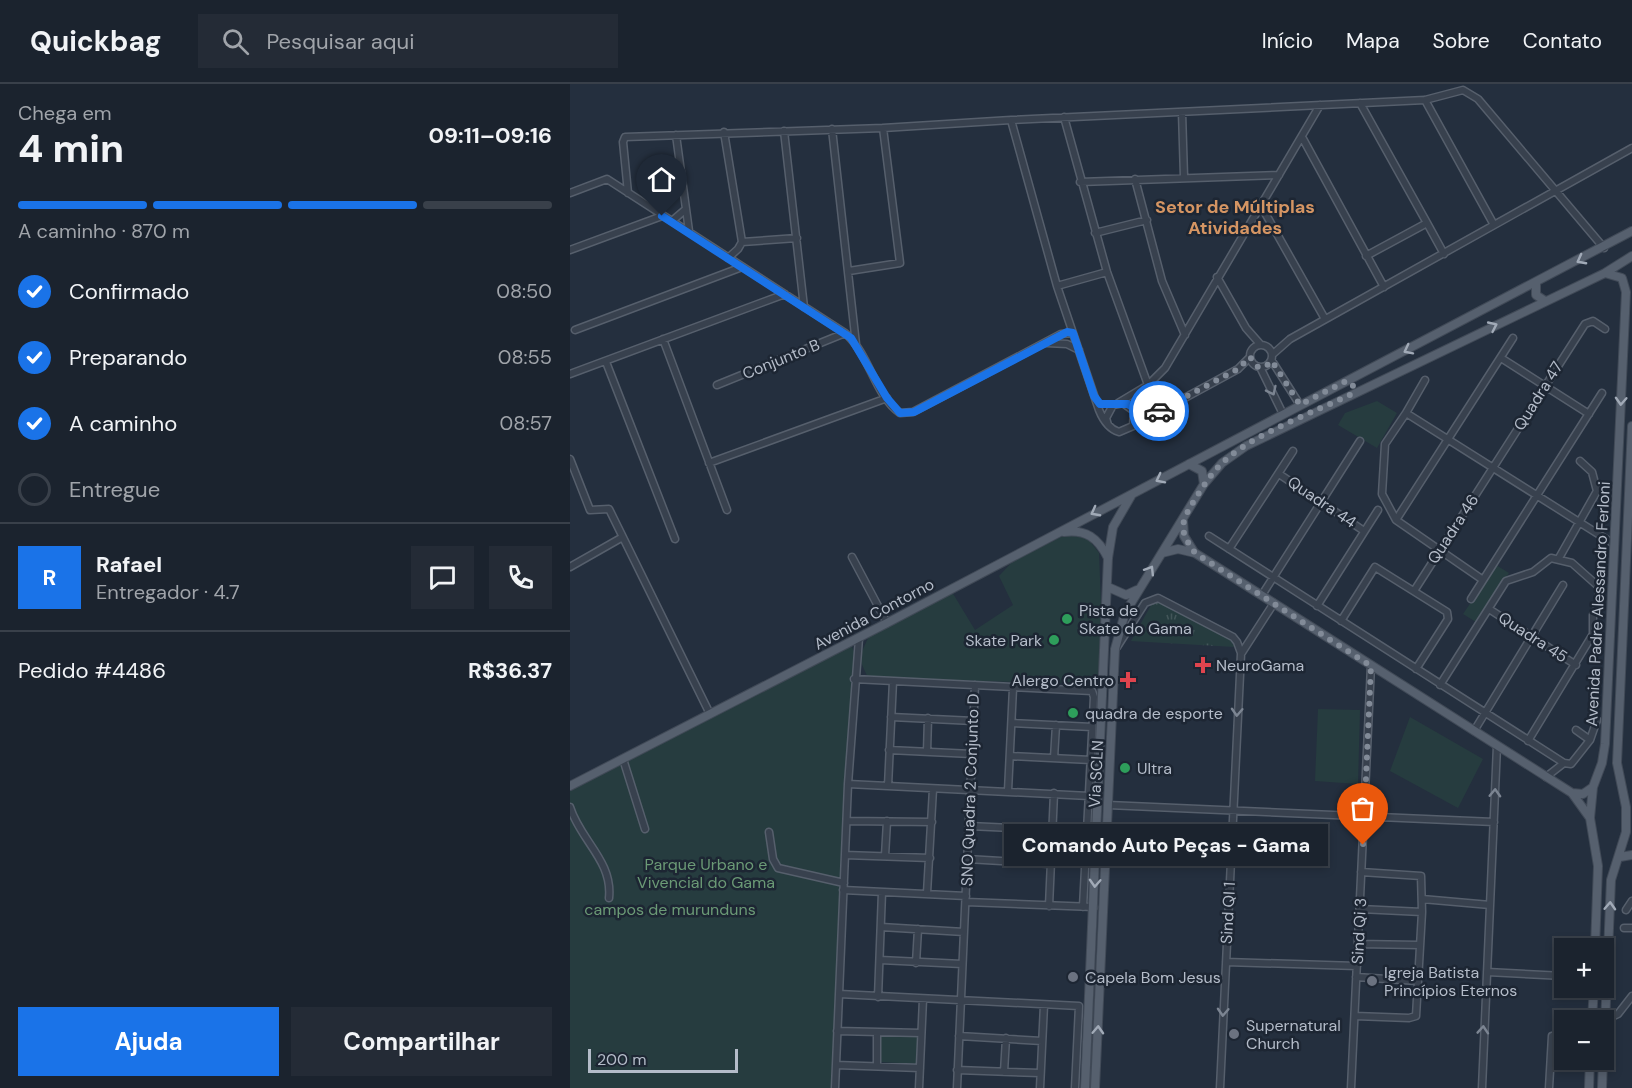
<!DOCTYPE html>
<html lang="pt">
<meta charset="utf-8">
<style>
body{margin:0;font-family:"DM Sans",sans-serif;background:#242b36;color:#f1f3f6;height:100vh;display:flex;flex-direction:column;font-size:22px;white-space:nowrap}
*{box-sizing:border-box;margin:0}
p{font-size:20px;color:#a0a4aa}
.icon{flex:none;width:33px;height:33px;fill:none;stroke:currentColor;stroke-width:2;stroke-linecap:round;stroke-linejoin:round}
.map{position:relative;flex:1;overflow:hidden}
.side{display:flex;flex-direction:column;background:#1b232e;width:570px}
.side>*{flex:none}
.buttons{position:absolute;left:984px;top:854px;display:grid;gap:12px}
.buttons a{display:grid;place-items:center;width:60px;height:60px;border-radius:0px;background:#1b232e;box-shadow:0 3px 9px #0003,0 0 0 2px #39404a;font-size:30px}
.scale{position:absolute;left:18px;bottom:15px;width:150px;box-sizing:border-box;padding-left:6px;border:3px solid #b4bcc9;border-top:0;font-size:16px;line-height:21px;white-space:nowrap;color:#b4bcc9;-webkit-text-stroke:4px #1d2633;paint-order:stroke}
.pin{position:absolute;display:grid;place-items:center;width:51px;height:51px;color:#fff;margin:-62px -26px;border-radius:50% 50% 50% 0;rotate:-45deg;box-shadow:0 0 6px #0007}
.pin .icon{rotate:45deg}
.courier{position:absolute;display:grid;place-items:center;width:60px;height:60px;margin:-30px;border:4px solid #1a73e8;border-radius:50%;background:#fff;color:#222;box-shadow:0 2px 8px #0007}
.bubble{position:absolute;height:42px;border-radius:0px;background:#1b232e;box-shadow:0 3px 9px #0003,0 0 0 2px #39404a;font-size:20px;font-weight:700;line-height:42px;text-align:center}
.overview em{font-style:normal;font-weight:700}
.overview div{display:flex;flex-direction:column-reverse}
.overview{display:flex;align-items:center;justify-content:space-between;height:102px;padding:0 18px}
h1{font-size:39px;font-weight:700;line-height:45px}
.bar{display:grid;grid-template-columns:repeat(4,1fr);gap:9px 6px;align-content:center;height:72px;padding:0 18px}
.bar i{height:8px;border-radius:4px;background:#39404a}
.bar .on{background:#1a73e8}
.bar p{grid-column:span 4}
.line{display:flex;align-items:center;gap:15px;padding:0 18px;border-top:2px solid #39404a}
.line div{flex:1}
.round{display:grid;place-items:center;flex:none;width:63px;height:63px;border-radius:0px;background:#242b36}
ol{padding:0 18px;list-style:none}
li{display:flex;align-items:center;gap:18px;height:66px}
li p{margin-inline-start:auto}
li .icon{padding:6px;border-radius:50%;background:#1a73e8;color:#fff;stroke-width:4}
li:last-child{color:#a0a4aa}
li i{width:33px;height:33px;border:3px solid #39404a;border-radius:50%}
.primary-button{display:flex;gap:12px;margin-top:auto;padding:12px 18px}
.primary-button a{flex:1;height:69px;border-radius:0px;background:#1a73e8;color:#fff;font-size:24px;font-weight:700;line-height:69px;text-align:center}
.primary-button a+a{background:#242b36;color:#f1f3f6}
header{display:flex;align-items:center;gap:36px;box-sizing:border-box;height:84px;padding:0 30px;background:#1b232e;border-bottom:2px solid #39404a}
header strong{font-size:28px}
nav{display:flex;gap:33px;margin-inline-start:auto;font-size:21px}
.search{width:420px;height:54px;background:#242b36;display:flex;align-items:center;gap:15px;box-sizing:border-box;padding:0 21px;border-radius:0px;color:#a0a4aa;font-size:22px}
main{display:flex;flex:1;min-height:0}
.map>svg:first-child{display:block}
.grass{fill:url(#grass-tufts)}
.green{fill:#263c3f}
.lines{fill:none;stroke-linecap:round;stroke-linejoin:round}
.minor-casing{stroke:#565f6c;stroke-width:9}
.major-casing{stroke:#414a57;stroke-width:10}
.minor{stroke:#38414e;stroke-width:6}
.major{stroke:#56606e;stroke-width:8}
.oneway{stroke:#a1aab7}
.oneway2{stroke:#7c8592}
.done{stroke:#828b98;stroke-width:6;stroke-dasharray:0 10.8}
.route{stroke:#1a73e8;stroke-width:8}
.leisure-dot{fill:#2e9e5b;stroke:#1d2633;stroke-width:2}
.health-dot{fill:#e0444e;stroke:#1d2633;stroke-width:2}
.worship-dot{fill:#6b7280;stroke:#1d2633;stroke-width:2}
.labels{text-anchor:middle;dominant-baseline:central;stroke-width:5;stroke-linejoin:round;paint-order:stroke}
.street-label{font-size:16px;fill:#b4bcc9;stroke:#1d2633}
.poi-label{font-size:16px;fill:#b4bcc9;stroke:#1d2633;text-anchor:start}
.park-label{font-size:16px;fill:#6b9a76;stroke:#1d2633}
.neighbourhood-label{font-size:18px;font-weight:bold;fill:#d59563;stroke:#1d2633}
</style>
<header>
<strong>Quickbag</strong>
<div class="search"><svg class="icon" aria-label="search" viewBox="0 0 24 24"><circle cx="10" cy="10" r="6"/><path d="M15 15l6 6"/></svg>Pesquisar aqui</div>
<nav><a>Início</a><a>Mapa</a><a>Sobre</a><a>Contato</a></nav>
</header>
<main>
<section class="side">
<div class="overview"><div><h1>4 min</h1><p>Chega em</p></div><em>09:11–09:16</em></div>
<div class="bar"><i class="on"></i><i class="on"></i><i class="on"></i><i></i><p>A caminho · 870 m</p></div>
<ol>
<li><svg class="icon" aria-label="check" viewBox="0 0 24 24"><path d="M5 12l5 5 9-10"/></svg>Confirmado<p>08:50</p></li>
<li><svg class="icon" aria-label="check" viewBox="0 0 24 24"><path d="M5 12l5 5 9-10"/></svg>Preparando<p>08:55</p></li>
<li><svg class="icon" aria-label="check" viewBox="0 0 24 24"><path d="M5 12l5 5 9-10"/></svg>A caminho<p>08:57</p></li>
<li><i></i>Entregue</li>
</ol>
<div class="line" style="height:108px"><b class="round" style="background:#1a73e8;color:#fff">R</b><div><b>Rafael</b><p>Entregador · 4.7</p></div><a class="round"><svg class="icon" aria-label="chat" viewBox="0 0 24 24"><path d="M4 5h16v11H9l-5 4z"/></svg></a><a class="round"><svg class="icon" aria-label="phone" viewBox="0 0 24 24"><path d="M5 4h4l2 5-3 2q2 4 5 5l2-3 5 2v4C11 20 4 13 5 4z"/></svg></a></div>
<div class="line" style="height:78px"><div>Pedido #4486</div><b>R$36.37</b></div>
<div class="primary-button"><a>Ajuda</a><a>Compartilhar</a></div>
</section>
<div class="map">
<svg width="1062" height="1004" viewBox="0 0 1062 1004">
<defs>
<pattern id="grass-tufts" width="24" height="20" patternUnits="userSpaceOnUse" patternTransform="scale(1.5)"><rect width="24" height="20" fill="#263c3f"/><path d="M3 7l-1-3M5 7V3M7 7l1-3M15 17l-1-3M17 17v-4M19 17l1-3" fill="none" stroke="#435659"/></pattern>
</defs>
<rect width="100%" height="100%" fill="#242f3e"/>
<path class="grass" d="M584,516l74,37 7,10 -104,-6z"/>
<path class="green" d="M807,317l20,12 -20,35 -39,-23 7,-12z
M497,450l18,1 14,18 2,51 -2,80 -231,-6 -9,-20 10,-22 83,-44 23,38 38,-25 -14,-29 14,-15z
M926,481l13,8 -33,49 -13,-8z
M277,563h5l2,5 -22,436h-262v-298z
M748,625l42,1 -2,74 -43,-3z
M840,633l73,42 -25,49 -68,-37z
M310,949l39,1v30l-40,-2z"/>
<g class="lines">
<g class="minor-casing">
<path id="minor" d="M855,16l69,125
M790,19l67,120 -61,33
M612,28l2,65
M494,33l43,155 41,113
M262,45l24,215
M214,47l20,176
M154,48l18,110 -4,7 -10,9
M106,51l13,96
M732,53l82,150
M565,95l27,102 23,54
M510,98l199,-7
M0,109l37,-14 238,154c25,21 29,62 55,80l13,-1 148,-78 12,-1
M58,109l-5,-51 2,-5 258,-9 128,-8
M690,120l65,115
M102,137l14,-12
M857,139l17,31
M525,149l52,-13
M172,158l55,-4
M0,166l92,-34
M279,187l51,-8 -17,-135
M647,193l29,51 14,16
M487,202l50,-14
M5,246l167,-63
M93,255l64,171
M477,259l20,1 12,6
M680 272a11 11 0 1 1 22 0a11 11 0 1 1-22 0Z
M703,270l17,-15 342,-191
M931,274l88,56
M702,277l28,44
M36,278l69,177
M690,283l23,47
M0,290l215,-80
M855,296l-19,33 208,131
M147,301l128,-52
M548,319l30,-18 17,-17 155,-263
M836,329l-21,31 -3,50 14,26 87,60
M538,341l-2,-7 7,-13 10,-2 11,8 -1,15 -14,6c-10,-3 -16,-12 -20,-22l-42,-124 -46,-166 414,-20 38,-10 15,9 126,149
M563,342l105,-57 12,-12
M0,375l20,51 19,-1 101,205
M139,379l178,-65
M709,390l85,57
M826,436l117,-182
M639,452l355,227 7,1 19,-24 7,-20
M659,465l64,-98
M282,473l35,66
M989,474l38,-67 -5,-19 -12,-11
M0,483l51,-29
M844,507l171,-267 8,-3 12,8
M692,511l98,-154
M901,515l131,-206
M747,522l61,-96
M919,525l87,56
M771,537l34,-54 72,45 1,7 -32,50
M547,563l28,-44 13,-5 75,39 4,5 4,11
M284,595l238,12 2,6 -11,210
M870,601l66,-104 27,-9 18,-14 21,5 27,24v18l-6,10v19l-65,107
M321,633l83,4
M442,639l80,4
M1006,646l14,10
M904,647l89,-146
M319,666l83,4
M357,668l1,-34
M440,672l81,4
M484,674l2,-33
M53,675l22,70
M976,693l18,-14
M278,700l241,12
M318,702l5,-105
M438,707l5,-103
M538,721l386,17
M0,723c10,33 43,54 39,91
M277,737l85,1
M399,742l83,4
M199,748l4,27 5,9 66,15
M275,771l85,3
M315,772l2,-35
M397,775l83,5
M444,778l1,-34
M273,806l123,6
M357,809l6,-104
M852,815l68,6
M396,818l128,5
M479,822l5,-113
M790,825l62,3
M1056,826l6,-9
M311,843l83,5
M1054,844h8
M788,860l61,1
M310,876l82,4
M656,878l131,4
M346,879l2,-34
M917,888l77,4
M786,893l62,4
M269,910l240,12 -4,82
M308,913l4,-105
M785,932l54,2 7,-2 6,-104 -1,-36 -60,-4
M1035,936l13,-6 14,-18
M267,947l84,2
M389,952l83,5
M266,981l84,3
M307,982v-34
M387,986l83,3
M434,988l2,-34
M265,1004l13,-304 11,-146
M349,1004l4,-89
M387,1004l18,-403
M470,1004l4,-83
M650,1004l21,-434 33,-51
M781,1004l20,-422
M912,1004l15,-342
M979,1004l3,-52 12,-2"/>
</g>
<g class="major-casing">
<path id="major" d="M966,199v12l9,6
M619,380l13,7 2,13
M613,436l1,16 10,16
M494,448c22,-3 34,6 44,26
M592,469l16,-4 17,4 377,240 18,25
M538,503l18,8 11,-5
M0,702l317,-163 745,-392
M1002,709l11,1 10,-7
M1050,773l12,-2
M1025,864l3,-82 -8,-48 3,-31 9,-24 3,-19 21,-452 -4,-14 -17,-5
M1022,936l2,-33
M1034,965l7,-169 15,-48v-25l-9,-44 15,-337
M515,1004l23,-530 5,-31 18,-31
M525,1004l20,-439 10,-36 79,-129 18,-21 24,-17 359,-173 27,-17
M1019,1004l1,-29
M1032,1004l1,-29"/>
</g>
<use href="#minor" class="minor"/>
<use href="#major" class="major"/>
</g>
<defs><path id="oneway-chevron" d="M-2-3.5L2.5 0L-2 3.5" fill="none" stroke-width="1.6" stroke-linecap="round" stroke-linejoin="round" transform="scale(1.5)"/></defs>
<g class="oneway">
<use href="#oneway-chevron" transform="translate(1011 176) rotate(152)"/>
<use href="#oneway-chevron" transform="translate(923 242) rotate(-25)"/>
<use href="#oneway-chevron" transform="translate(838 266) rotate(153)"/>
<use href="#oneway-chevron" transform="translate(1051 317) rotate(93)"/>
<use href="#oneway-chevron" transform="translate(590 395) rotate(153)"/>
<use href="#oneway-chevron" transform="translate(525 428) rotate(152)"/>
<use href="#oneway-chevron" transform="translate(580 486) rotate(-58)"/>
<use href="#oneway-chevron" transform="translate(525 799) rotate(93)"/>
<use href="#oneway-chevron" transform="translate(1040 822) rotate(-87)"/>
<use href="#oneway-chevron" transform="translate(528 946) rotate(-87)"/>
</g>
<g class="oneway2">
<use href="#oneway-chevron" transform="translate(702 307) rotate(64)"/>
<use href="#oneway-chevron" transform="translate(667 628) rotate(93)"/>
<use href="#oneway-chevron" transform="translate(925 709) rotate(-88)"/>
<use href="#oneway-chevron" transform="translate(653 928) rotate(93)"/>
<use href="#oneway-chevron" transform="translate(913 946) rotate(-86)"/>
</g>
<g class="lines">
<path class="done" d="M589,327l79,-42 12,-12 8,10h7l7,-6 28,44 46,-24 7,4 -1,9c-36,17 -94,39 -123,63 -14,11 -23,25 -32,39 -16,26 -20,32 -2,57l176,113 -8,179"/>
<path class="route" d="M92,132l189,122 36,60 13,15 14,-1 153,-80 6,1 21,63 6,8h28l20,14 11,-7"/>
</g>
<g class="leisure-dot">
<circle cx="497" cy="535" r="6"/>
<circle cx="484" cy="556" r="6"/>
<circle cx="503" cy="629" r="6"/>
<circle cx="555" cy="684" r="6"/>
</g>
<g class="health-dot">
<path d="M630 572h6v6h6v6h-6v6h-6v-6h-6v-6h6z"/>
<path d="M555 587h6v6h6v6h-6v6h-6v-6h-6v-6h6z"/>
</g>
<g class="worship-dot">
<circle cx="503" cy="893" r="6"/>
<circle cx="802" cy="897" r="6"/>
<circle cx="664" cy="950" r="6"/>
</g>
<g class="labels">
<g class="street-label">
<text transform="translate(211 275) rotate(-22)">Conjunto B</text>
<text transform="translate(968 312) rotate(-58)">Quadra 47</text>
<text transform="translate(752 418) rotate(34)">Quadra 44</text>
<text transform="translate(883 445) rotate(-57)">Quadra 46</text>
<text transform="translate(1028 520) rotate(-87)">Avenida Padre Alessandro Ferloni</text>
<text transform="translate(304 530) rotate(-28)">Avenida Contorno</text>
<text transform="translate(963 553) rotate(33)">Quadra 45</text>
<text transform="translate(526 690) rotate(-87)">Via SCLN</text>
<text transform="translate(400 706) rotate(-88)">SNO Quadra 2 Conjunto D</text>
<text transform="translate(658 829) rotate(-87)">Sind QI 1</text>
<text transform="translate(789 847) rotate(-87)">Sind Qi 3</text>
</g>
<g class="poi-label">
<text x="509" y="526">Pista de<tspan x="509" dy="18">Skate do Gama</tspan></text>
<text x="472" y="556" text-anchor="end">Skate Park</text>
<text x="646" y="581">NeuroGama</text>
<text x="544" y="596" text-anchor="end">Alergo Centro</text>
<text x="515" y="629">quadra de esporte</text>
<text x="567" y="684">Ultra</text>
<text x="814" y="888">Igreja Batista<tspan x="814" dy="18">Princípios Eternos</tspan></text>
<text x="515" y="893">Capela Bom Jesus</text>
<text x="676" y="941">Supernatural<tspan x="676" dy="18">Church</tspan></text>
</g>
<g class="park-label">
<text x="136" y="780">Parque Urbano e<tspan x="136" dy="18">Vivencial do Gama</tspan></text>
<text x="100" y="825">campos de murunduns</text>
</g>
<g class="neighbourhood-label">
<text x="665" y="123">Setor de Múltiplas<tspan x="665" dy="21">Atividades</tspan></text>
</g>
</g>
</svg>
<div class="buttons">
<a>+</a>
<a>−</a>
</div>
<div class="scale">200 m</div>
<div class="pin" style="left:793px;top:761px;background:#ea580c"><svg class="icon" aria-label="bag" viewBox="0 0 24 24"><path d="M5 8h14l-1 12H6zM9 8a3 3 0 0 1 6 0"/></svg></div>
<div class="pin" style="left:92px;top:132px;background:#1f2937"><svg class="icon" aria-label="home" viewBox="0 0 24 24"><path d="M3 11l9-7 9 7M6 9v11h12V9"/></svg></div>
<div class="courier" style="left:589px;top:327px"><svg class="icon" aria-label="car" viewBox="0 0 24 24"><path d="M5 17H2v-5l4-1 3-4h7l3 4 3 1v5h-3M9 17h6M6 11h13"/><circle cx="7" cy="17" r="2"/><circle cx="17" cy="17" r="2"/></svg></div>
<div class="bubble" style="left:434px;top:740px;width:324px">Comando Auto Peças - Gama</div>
</div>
</main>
